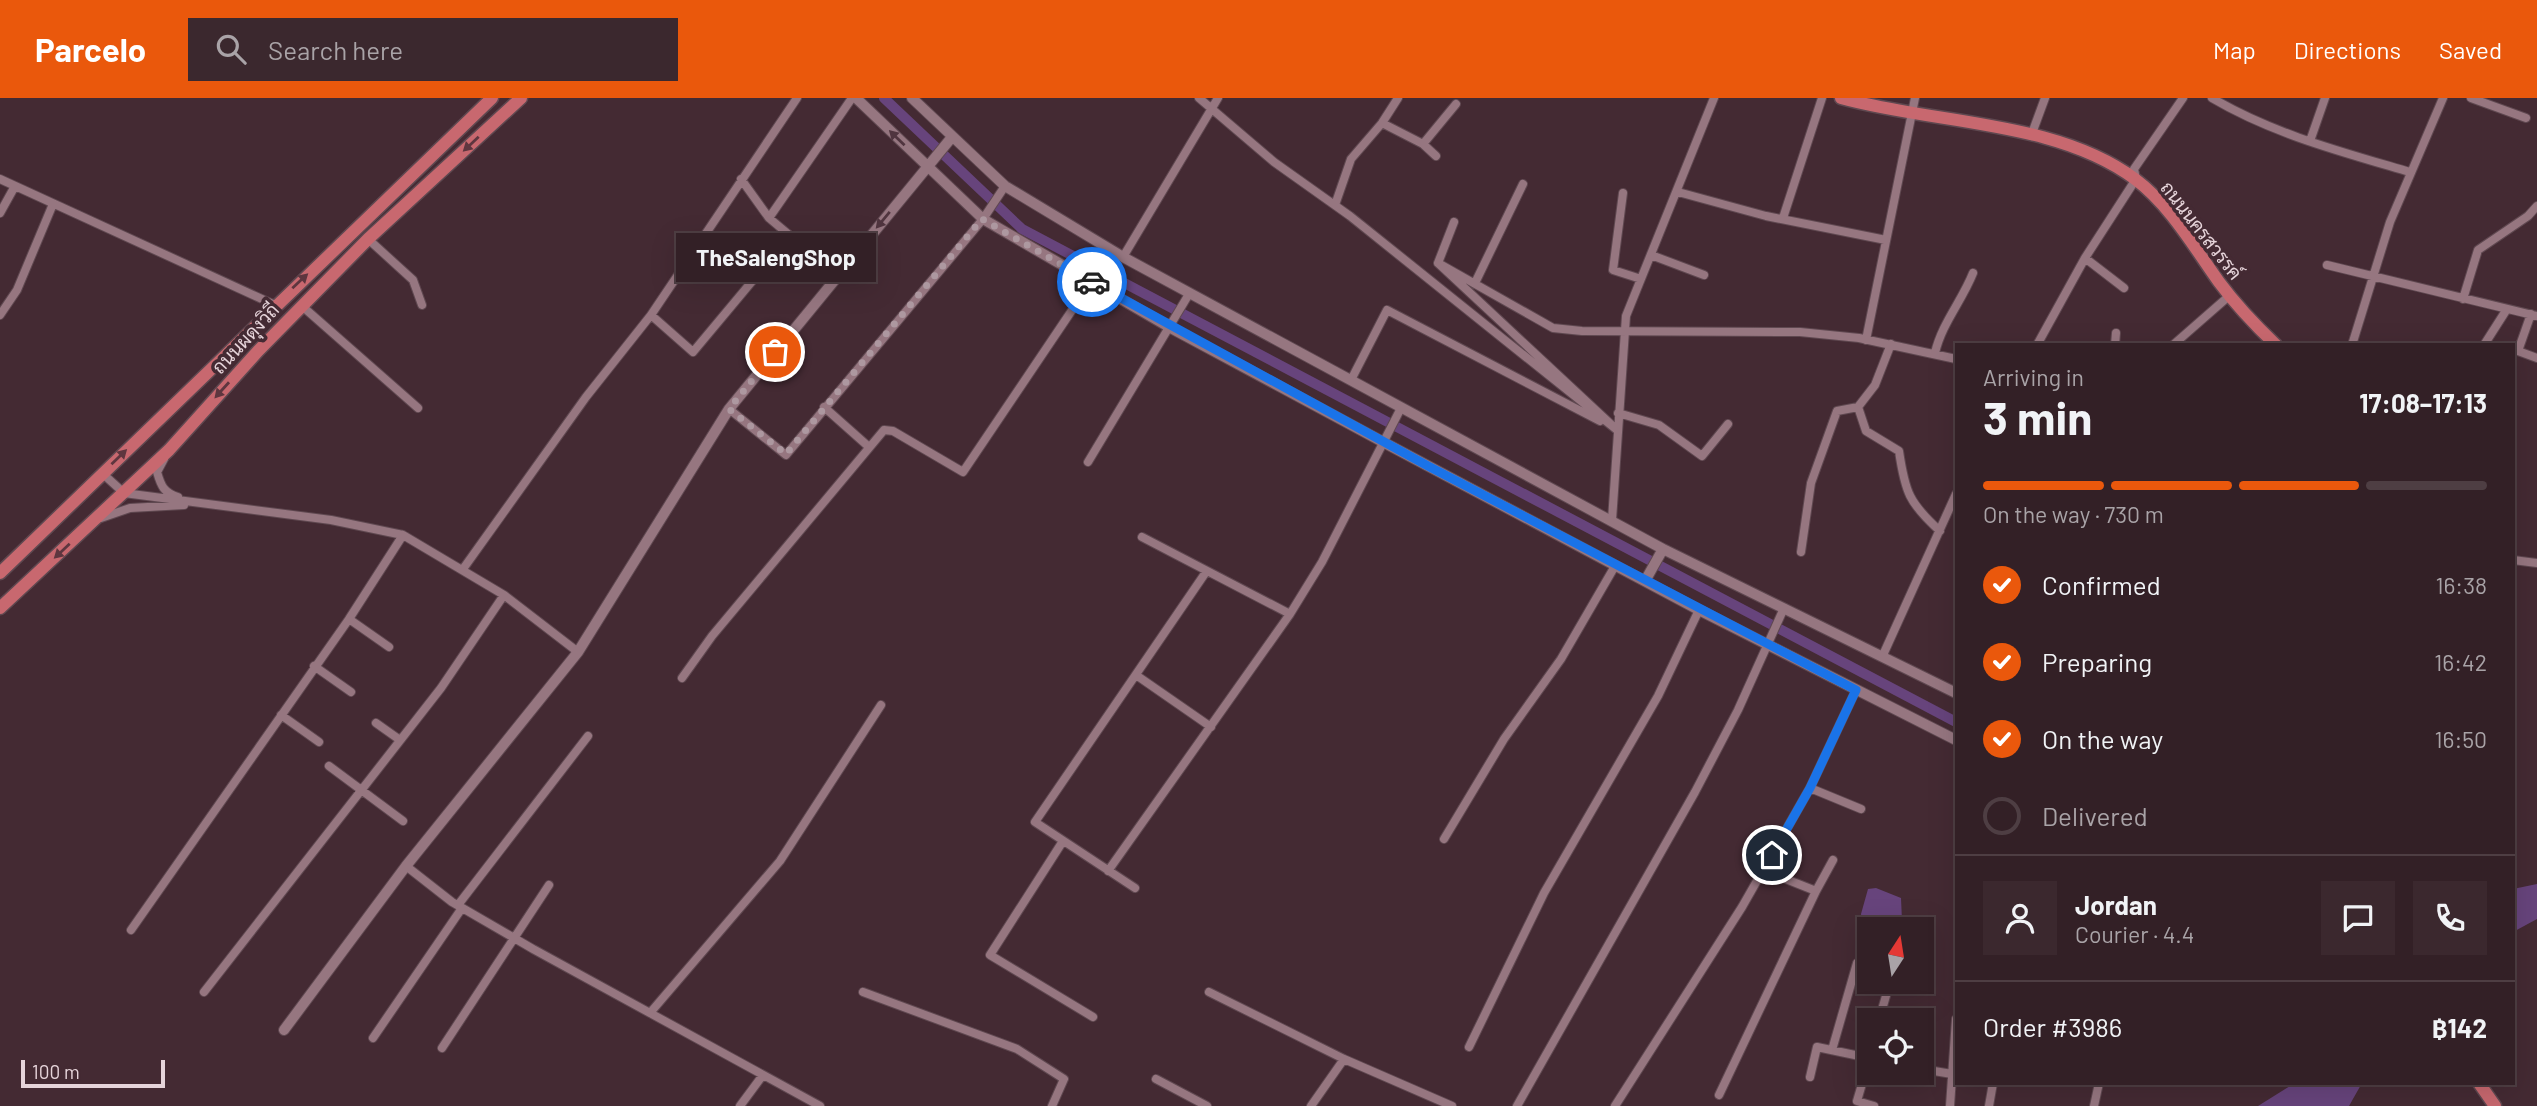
<!DOCTYPE html>
<meta charset="utf-8">
<style>
body{margin:0;font-family:Barlow,Sarabun,sans-serif;background:#3b282e;color:#f1f3f6;height:100vh;display:flex;flex-direction:column;font-size:26px;white-space:nowrap}
*{box-sizing:border-box;margin:0}
p{font-size:23px;color:#a9a3a7}
.icon{flex:none;width:38px;height:38px;fill:none;stroke:currentColor;stroke-width:2;stroke-linecap:round;stroke-linejoin:round}
.map{position:relative;flex:1;overflow:hidden}
.sheet{position:absolute;left:1955px;top:245px;width:560px;height:742px;display:flex;flex-direction:column;background:#332026;border-radius:0px;box-shadow:0 7px 28px #0002,0 0 0 2px #4e3e43}
.sheet>*{flex:none}
.needle{width:46px;rotate:12deg}
.buttons{position:absolute;left:1857px;top:819px;display:grid;gap:14px}
.buttons a{display:grid;place-items:center;width:77px;height:77px;border-radius:0px;background:#332026;box-shadow:0 7px 28px #0002,0 0 0 2px #4e3e43;font-size:35px}
.scale{position:absolute;left:21px;bottom:18px;width:144px;box-sizing:border-box;padding-left:7px;border:4px solid #e6d4da;border-top:0;font-size:19px;line-height:24px;white-space:nowrap;color:#e6d4da;-webkit-text-stroke:5px #442a33;paint-order:stroke}
.pin{position:absolute;display:grid;place-items:center;width:60px;height:60px;color:#fff;margin:-30px;border:4px solid #fff;border-radius:50%;box-shadow:0 2px 7px #0007}
.courier{position:absolute;display:grid;place-items:center;width:70px;height:70px;margin:-35px;border:5px solid #1a73e8;border-radius:50%;background:#fff;color:#222;box-shadow:0 2px 9px #0007}
.bubble{position:absolute;height:49px;border-radius:0px;background:#332026;box-shadow:0 7px 28px #0002,0 0 0 2px #4e3e43;font-size:23px;font-weight:700;line-height:49px;text-align:center}
.headline em{font-style:normal;font-weight:700}
.headline div{display:flex;flex-direction:column-reverse}
.headline{display:flex;align-items:center;justify-content:space-between;height:119px;padding:0 28px}
h1{font-size:46px;font-weight:700;line-height:52px}
.bar{display:grid;grid-template-columns:repeat(4,1fr);gap:10px 7px;align-content:center;height:84px;padding:0 28px}
.bar i{height:9px;border-radius:5px;background:#4e3e43}
.bar .current{background:#ea580c}
.bar p{grid-column:span 4}
.line{display:flex;align-items:center;gap:18px;padding:0 28px;border-top:2px solid #4e3e43}
.line div{flex:1}
.round{display:grid;place-items:center;flex:none;width:74px;height:74px;border-radius:0px;background:#3b282e}
ol{padding:0 28px;list-style:none}
li{display:flex;align-items:center;gap:21px;height:77px}
li p{margin-inline-start:auto}
li .icon{padding:7px;border-radius:50%;background:#ea580c;color:#fff;stroke-width:4}
li:last-child{color:#a9a3a7}
li i{width:38px;height:38px;border:4px solid #4e3e43;border-radius:50%}
header{display:flex;align-items:center;gap:42px;box-sizing:border-box;height:98px;padding:0 35px;background:#ea580c;color:#fff}
header strong{font-size:33px}
nav{display:flex;gap:38px;margin-inline-start:auto;font-size:24px}
.search{width:490px;height:63px;background:#3b282e;display:flex;align-items:center;gap:18px;box-sizing:border-box;padding:0 24px;border-radius:0px;color:#a9a3a7;font-size:26px}
.map>svg:first-child{display:block}
.water{fill:#67447c}
.lines{fill:none;stroke-linecap:round;stroke-linejoin:round}
.canal{stroke:#67447c;stroke-width:10}
.minor-casing{stroke:#5f4850;stroke-width:10}
.tertiary-casing{stroke:#5f4850;stroke-width:12}
.primary-casing{stroke:#5f4850;stroke-width:15}
.minor{stroke:#967680;stroke-width:8}
.tertiary{stroke:#967680;stroke-width:10}
.primary{stroke:#c8686f;stroke-width:12}
.oneway{fill:#50353f}
.oneway2{fill:#5e363f}
.done{stroke:#ad98a0;stroke-width:7;stroke-dasharray:0 12.6}
.route{stroke:#1a73e8;stroke-width:9}
.labels{text-anchor:middle;dominant-baseline:central;stroke-width:7;stroke-linejoin:round;paint-order:stroke}
.street-label{font-size:19px;fill:#e6d4da;stroke:#442a33}
</style>
<header>
<strong>Parcelo</strong>
<div class="search"><svg class="icon" aria-label="search" viewBox="0 0 24 24"><circle cx="10" cy="10" r="6"/><path d="M15 15l6 6"/></svg>Search here</div>
<nav><a>Map</a><a>Directions</a><a>Saved</a></nav>
</header>
<div class="map">
<svg width="2537" height="1008" viewBox="0 0 2537 1008">
<rect width="100%" height="100%" fill="#442a33"/>
<path class="water" d="M2537,786v35l-24,13v-43z
M1876,790l25,10 1,23 -3,8h-30l-6,-3 -2,-12 7,-25z
M2295,985h67l-13,23h-91z"/>
<g class="lines">
<path class="canal" d="M884,0l138,131 934,493"/>
<g class="minor-casing">
<path id="minor" d="M1199,0l75,64 76,54 267,214 -179,-167 115,65 29,3 218,1 59,6 97,21
M2212,0c61,36 130,54 198,74
M2471,0l55,20
M1382,25l41,21 13,12
M2031,38l14,-38
M2310,43l15,-43
M1423,46l33,-40
M0,81l275,126
M741,81l28,39 83,-120
M1678,94l88,24 120,24
M1623,95l-10,77 28,9
M1335,107l16,-46 31,-36 16,-25
M0,115l15,-27
M769,120l68,57
M1783,120l39,-120
M368,141l45,41 9,25
M1651,157l53,20
M1123,159l95,-159
M2085,160l39,30
M1438,165l16,-41
M2327,167l210,51
M1475,185l48,-99
M2463,201l15,-49 50,-34 9,-10
M302,208l116,102
M2531,216l-13,37 19,7
M0,217l17,-25 36,-86
M651,217l42,37 96,-115
M1866,242l49,-242
M2037,247l48,-87 51,-79 -2,-10 49,-71
M2115,247l1,-12
M2173,247l56,-49
M2352,247l38,-123 53,-124
M2484,247l23,-36
M1935,255c7,-30 27,-52 38,-80
M1351,282l36,-70 213,111
M824,309l45,40
M1858,309l8,24 33,20c6,41 10,52 41,80
M729,311l57,46 197,-236 22,-33
M1618,315l41,12 43,31 26,-32
M164,361l-7,13c4,14 7,21 21,25
M1088,364l101,-168
M102,375l22,20 207,27 72,15 101,60 74,57
M101,420l29,-10 54,-3
M1612,422l14,-204 88,-218
M1142,439l148,77
M1801,454l10,-69 26,-72 21,-4 17,-22 16,-41
M2513,462l24,3
M463,471l123,-172 65,-82 146,-217
M349,521l40,28
M1883,557l73,-161
M314,568l37,26
M1136,577l75,52
M682,580l30,-42 172,-206 9,1 70,41 128,-190
M281,617l38,27
M376,625l24,17
M329,668l74,55
M1810,690l51,21
M1444,741l60,-100 57,-80 54,-93
M1063,743l-73,114 103,62
M406,768l46,36 81,47 287,157
M1108,773l182,-257 32,-52 79,-154
M1135,790l-100,-66 171,-250
M1816,793l17,-31
M458,807l130,-169
M131,832l218,-311 54,-84
M204,894l237,-304 63,-93
M863,894l154,57 47,30 -12,27
M1209,894l135,67 108,47
M650,915l130,-152 101,-156
M1879,922l11,-38
M373,940l89,-130
M1469,949l75,-154 114,-197 41,-86
M442,950l107,-163
M1832,952l25,-87
M1869,962l-12,41 17,5
M1922,971l30,5
M1810,979l7,-30 52,11
M1156,981l51,27
M1719,997l97,-204 -53,-21
M740,1008l23,-31
M1311,1008l33,-47
M1517,1008l178,-314 43,-82 46,-102
M1615,1008l127,-199 68,-119 46,-98
M1950,1008l6,-87
M1989,1008l4,-23
M2094,1008l5,-23"/>
</g>
<g class="tertiary-casing">
<path id="tertiary" d="M856,0l127,121 186,108 214,115 316,168 257,130
M912,0l93,88 118,71 540,292 293,144
M1645,483l18,-32
M284,932l122,-164 172,-214 151,-243 223,-272"/>
</g>
<g class="primary-casing">
<path id="primary" d="M1841,0c93,26 215,22 294,81 35,26 59,68 84,103 17,23 36,43 57,63
M0,475l492,-475
M0,510l169,-158 89,-99 110,-112 153,-141
M2479,985l16,23"/>
</g>
<use href="#minor" class="minor"/>
<use href="#tertiary" class="tertiary"/>
<use href="#primary" class="primary"/>
</g>
<defs><path id="oneway-solid" d="M-6-.8H1V-3.2L6.5 0L1 3.2V.8H-6Z" transform="scale(1.75)"/></defs>
<g class="oneway">
<use href="#oneway-solid" transform="translate(897 40) rotate(-136)"/>
<use href="#oneway-solid" transform="translate(883 122) rotate(130)"/>
</g>
<g class="oneway2">
<use href="#oneway-solid" transform="translate(471 46) rotate(137)"/>
<use href="#oneway-solid" transform="translate(300 183) rotate(-43)"/>
<use href="#oneway-solid" transform="translate(222 292) rotate(132)"/>
<use href="#oneway-solid" transform="translate(119 359) rotate(-44)"/>
<use href="#oneway-solid" transform="translate(62 453) rotate(137)"/>
</g>
<g class="lines">
<path class="done" d="M775,254l-46,57 57,45 196,-235 110,63"/>
<path class="route" d="M1092,184l336,184 428,224 -46,98 -38,67"/>
</g>
<g class="labels">
<g class="street-label">
<text transform="translate(2202 132) rotate(52)">ถนนนครสวรรค์</text>
<text transform="translate(245 240) rotate(-47)">ถนนผดุงวิถี</text>
</g>
</g>
</svg>
<div class="buttons">
<a><svg class="needle" viewBox="-14 -14 28 28"><path d="M0-13l5 13h-10z" fill="#e53935"/><path d="M0 13l5-13h-10z" fill="#a9a3a7"/></svg></a>
<a><svg class="icon" aria-label="locate" viewBox="0 0 24 24"><circle cx="12" cy="12" r="6"/><path d="M12 2v4M12 18v4M2 12h4M18 12h4"/></svg></a>
</div>
<div class="scale">100 m</div>
<div class="pin" style="left:775px;top:254px;background:#ea580c"><svg class="icon" aria-label="bag" viewBox="0 0 24 24"><path d="M5 8h14l-1 12H6zM9 8a3 3 0 0 1 6 0"/></svg></div>
<div class="pin" style="left:1772px;top:757px;background:#1f2937"><svg class="icon" aria-label="home" viewBox="0 0 24 24"><path d="M3 11l9-7 9 7M6 9v11h12V9"/></svg></div>
<div class="courier" style="left:1092px;top:184px"><svg class="icon" aria-label="car" viewBox="0 0 24 24"><path d="M5 17H2v-5l4-1 3-4h7l3 4 3 1v5h-3M9 17h6M6 11h13"/><circle cx="7" cy="17" r="2"/><circle cx="17" cy="17" r="2"/></svg></div>
<div class="bubble" style="left:676px;top:135px;width:200px">TheSalengShop</div>
<section class="sheet">
<div class="headline"><div><h1>3 min</h1><p>Arriving in</p></div><em>17:08–17:13</em></div>
<div class="bar"><i class="current"></i><i class="current"></i><i class="current"></i><i></i><p>On the way · 730 m</p></div>
<ol>
<li><svg class="icon" aria-label="check" viewBox="0 0 24 24"><path d="M5 12l5 5 9-10"/></svg>Confirmed<p>16:38</p></li>
<li><svg class="icon" aria-label="check" viewBox="0 0 24 24"><path d="M5 12l5 5 9-10"/></svg>Preparing<p>16:42</p></li>
<li><svg class="icon" aria-label="check" viewBox="0 0 24 24"><path d="M5 12l5 5 9-10"/></svg>On the way<p>16:50</p></li>
<li><i></i>Delivered</li>
</ol>
<div class="line" style="height:126px"><a class="round"><svg class="icon" aria-label="person" viewBox="0 0 24 24"><circle cx="12" cy="8" r="4"/><path d="M4 21q1-7 8-7t8 7"/></svg></a><div><b>Jordan</b><p>Courier · 4.4</p></div><a class="round"><svg class="icon" aria-label="chat" viewBox="0 0 24 24"><path d="M4 5h16v11H9l-5 4z"/></svg></a><a class="round"><svg class="icon" aria-label="phone" viewBox="0 0 24 24"><path d="M5 4h4l2 5-3 2q2 4 5 5l2-3 5 2v4C11 20 4 13 5 4z"/></svg></a></div>
<div class="line" style="height:91px"><div>Order #3986</div><b>฿142</b></div>
</section>
</div>
